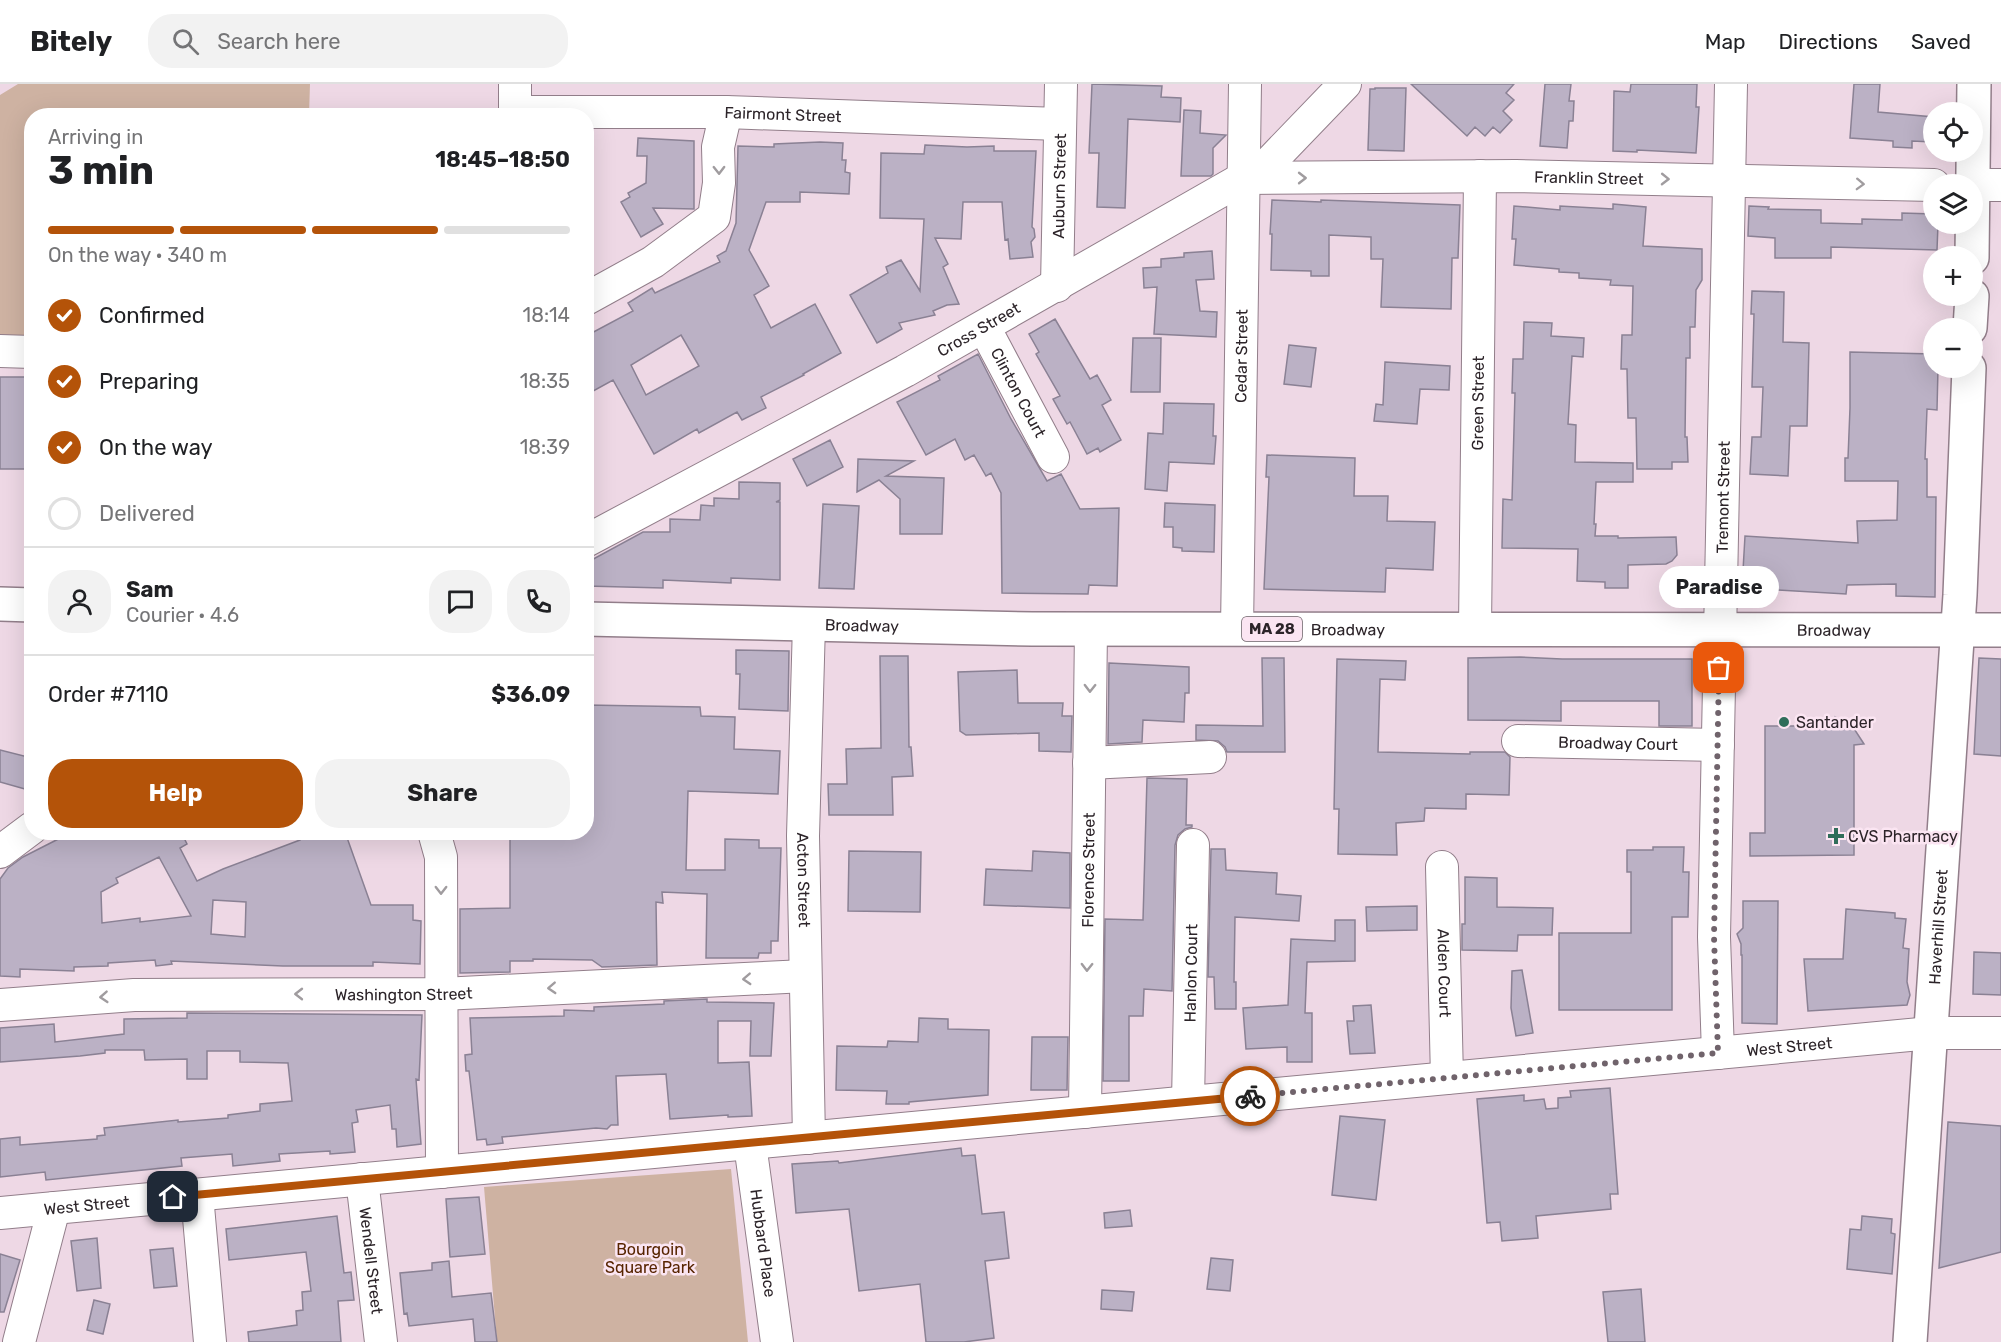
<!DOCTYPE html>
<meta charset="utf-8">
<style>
body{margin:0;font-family:Rubik,sans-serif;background:#f2f2f2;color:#202124;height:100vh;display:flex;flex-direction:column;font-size:22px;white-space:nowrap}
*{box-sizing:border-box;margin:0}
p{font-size:20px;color:#757577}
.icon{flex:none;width:33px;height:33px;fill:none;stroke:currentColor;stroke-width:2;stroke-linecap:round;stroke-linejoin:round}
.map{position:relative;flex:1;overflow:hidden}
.drawer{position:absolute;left:24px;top:24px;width:570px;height:732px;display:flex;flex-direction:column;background:#fff;border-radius:24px;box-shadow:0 6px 24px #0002}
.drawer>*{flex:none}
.tools{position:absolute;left:1923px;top:18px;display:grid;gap:12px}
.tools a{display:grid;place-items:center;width:60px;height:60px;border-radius:50%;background:#fff;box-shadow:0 6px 24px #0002;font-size:30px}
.pin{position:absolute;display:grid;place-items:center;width:51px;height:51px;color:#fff;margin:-26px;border-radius:12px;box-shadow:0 3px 9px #0006}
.courier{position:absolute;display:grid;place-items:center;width:60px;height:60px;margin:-30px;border:4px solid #b45309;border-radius:50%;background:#fff;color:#222;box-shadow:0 2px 8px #0007}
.bubble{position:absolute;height:42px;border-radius:21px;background:#fff;box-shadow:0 6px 24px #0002;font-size:20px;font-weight:700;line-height:42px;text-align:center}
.overview em{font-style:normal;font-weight:700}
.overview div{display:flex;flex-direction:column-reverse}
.overview{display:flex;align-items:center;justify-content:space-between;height:102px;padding:0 24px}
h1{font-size:39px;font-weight:700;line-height:45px}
.bar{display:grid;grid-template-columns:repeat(4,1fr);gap:9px 6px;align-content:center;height:72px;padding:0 24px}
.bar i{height:8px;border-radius:4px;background:#e0e0e0}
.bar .selected{background:#b45309}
.bar p{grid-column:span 4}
.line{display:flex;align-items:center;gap:15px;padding:0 24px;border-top:2px solid #e0e0e0}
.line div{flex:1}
.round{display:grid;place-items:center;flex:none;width:63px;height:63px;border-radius:24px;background:#f2f2f2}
ol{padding:0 24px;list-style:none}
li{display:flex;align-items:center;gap:18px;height:66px}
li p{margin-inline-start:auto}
li .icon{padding:6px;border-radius:50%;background:#b45309;color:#fff;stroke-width:4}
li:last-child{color:#757577}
li i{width:33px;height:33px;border:3px solid #e0e0e0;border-radius:50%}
.cta{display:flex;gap:12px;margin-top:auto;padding:12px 24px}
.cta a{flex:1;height:69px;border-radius:24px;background:#b45309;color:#fff;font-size:24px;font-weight:700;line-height:69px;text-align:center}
.cta a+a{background:#f2f2f2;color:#202124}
header{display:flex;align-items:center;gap:36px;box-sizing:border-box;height:84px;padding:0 30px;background:#fff;border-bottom:2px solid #e0e0e0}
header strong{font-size:28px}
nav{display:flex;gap:33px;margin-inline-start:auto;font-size:21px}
.search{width:420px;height:54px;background:#f2f2f2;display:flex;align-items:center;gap:15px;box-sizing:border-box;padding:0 21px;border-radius:24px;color:#757577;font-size:22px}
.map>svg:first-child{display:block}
.green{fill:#ceb2a2}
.building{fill:#bbb1c5;stroke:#8a8194;stroke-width:1.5;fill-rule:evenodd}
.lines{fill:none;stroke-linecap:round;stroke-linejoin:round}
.minor-casing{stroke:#927e8a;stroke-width:34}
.major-casing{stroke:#927e8a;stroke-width:36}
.minor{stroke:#fff;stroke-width:32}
.major{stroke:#fff;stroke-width:33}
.oneway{stroke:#a09c9f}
.done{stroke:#70636b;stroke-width:6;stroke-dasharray:0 10.8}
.route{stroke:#b45309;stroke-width:8}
.poi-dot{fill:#2f6d5a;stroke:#fbe5f2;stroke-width:2}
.labels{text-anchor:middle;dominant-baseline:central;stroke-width:5;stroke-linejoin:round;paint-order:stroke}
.shield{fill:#fbe5f2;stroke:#6a5e65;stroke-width:1.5}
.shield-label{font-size:15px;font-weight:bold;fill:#2c2429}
.street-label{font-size:16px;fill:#2c2429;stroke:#fbe5f2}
.poi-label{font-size:16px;fill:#2c2429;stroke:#fbe5f2;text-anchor:start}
.park-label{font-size:16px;fill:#572400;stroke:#fbe5f2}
</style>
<header>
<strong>Bitely</strong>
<div class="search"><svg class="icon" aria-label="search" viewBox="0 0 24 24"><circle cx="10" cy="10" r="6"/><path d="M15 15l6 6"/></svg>Search here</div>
<nav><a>Map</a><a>Directions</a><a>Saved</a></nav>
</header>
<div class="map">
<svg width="2001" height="1258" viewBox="0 0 2001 1258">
<rect width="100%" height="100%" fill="#eed8e5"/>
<path class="green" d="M18,0h292l-1,31 -277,1 -1,224 -31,-1v-244z
M731,1085l17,173h-251l-13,-155z"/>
<path class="building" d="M1092,0l70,2 -1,11 20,1 -1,24 -52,-3 -3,89 -28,-1 2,-54h-10z
M1411,0h103l-8,9 8,7 -11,11 9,9 -12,13 -7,-6 -8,9 -10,-9 -8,9z
M1545,0h26l-2,17h5l-1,20h-4l-2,27 -27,-2z
M1631,0h66l-1,23h3l-3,46 -59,-3v2l-24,-1 1,-60 16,1z
M1854,0h26l-2,28 56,5 -2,25 -20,-1v7l-19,-1v-6l-43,-3z
M1375,4h31l-2,63 -36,-1 2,-61h5z
M1184,26l17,1 -1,22 26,2 -13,13v26l-2,2h-30z
M638,54l56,3v68l-41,-1 10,16 -22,13 -20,-35 9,-5 -2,-4 18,-10 1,-27h-10z
M820,58l23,1 -1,17h4l-1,12 5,1 -1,21 -49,-2v10h-34l-17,48 20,36 -15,9 17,33 44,-24 26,49 -38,21 1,1 -43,22 5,11 -24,12 -5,-8 -38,21 -2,-4 -43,25 -41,-74 -27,15v-59l47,-25 -5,-8 24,-15 3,5 65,-31 -3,-6 9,-5 10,-28 2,-77 36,1v-3zM681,251l18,31 -53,29 -15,-30z
M925,61l42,2 27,-1v5h42l-4,76 2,2 1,8 -4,5 2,15 -23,2 -2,-20 -3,1 -3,-38h-39l-2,37 -26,-1 13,26 -5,3 16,37 -12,1 -14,6 2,4 -36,8 3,6 -25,14 -27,-48 38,-22 -2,-6 15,-7 19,31 4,-72 -44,-1 1,-65 43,1z
M1272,116l49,2v-2l139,5 -2,53h-6l-1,51 -70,-2 2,-48h-12v-22l-42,-2v41h-18v-5l-40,-1 1,-36h-2z
M1613,120l33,3 -3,39 59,3v31l-6,10 -1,37h-5v31h-4l-1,79h2l1,25h-16v7h-35l-1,-51h-8l-1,-49h-6l1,-34h10l1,-49 -23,-1 1,-5 -32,-2v-5l-20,-1v-3l-45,-4 2,-26h-4l2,-33 46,4v-4l53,3z
M1749,122l20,1 -1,2 53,1v13l41,1v-5l40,1v-7l32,1v10h4l-1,26 -106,-3v11h-56v-20l-27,-2z
M1212,167l2,28 -18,1 4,31 17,1 -1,25 -62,-3 3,-47 -13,1 -1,-20 18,-1v-8l23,-2v-4z
M1752,207l32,1 -1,50 26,1 -2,83h-17l-2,50 -38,-2 2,-37h9l2,-50h-11l2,-73h-3z
M1055,235l35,60 7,-4 14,25 -9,5 19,35 -21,12 -2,-4 -11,6 -17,-32 -3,2 -14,-25 7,-3 -24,-42 3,-2 -10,-18z
M1524,238l28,1 -1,13 33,2 -1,19 -11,-1 -4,68 8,1 -1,37 58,1v19h-37l-2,42h2l-1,12h23v2l58,-1 1,18 -5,6 -6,3 -38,1v23h-23v-6l-28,-1 1,-32 -76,-1 1,-49 9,1 3,-107h-3l1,-34h10z
M1133,254h28l-1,54h-29z
M1289,261l27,3 -5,39 -27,-3z
M1850,268l84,2v14h4l-1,42 -10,-1 -2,50h2v38h9l-1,100 -39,-1v-12l-49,1 -1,9 -104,-6 3,-52 113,7 -1,-22 40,-1 1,-39h-53v-23h3l2,-50z
M978,270l33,65 36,62 14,-7 19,35 39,-1 -2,78 -28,-1 -1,9 -86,-1 -1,-100 -10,-20 -5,3 -12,-21 -9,5 -10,-21 -29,16 -29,-53 43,-22 -2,-4z
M1385,278l65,4 -1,24 -29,-1 -3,35 -43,-3 2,-17 7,1z
M0,293h32v92h-32z
M1164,319l50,1 -1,32h3l-2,28 -45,-2 -2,29 -22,-2 3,-56 15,1z
M830,356l13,27 -36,19 -14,-27z
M1267,371l88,3 -1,38h34l-1,25 48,1 -2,48 -47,-2 -1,24 -121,-3 5,-112h-3z
M858,375l56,2 -28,15 58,2 -2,56h-42v-35l-21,-19 -22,12z
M739,398l41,1v17l-4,2h4v78l-49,-2v5l-68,-3v8l-77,-2v-23l57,-31h27v-13l30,1 1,-15 13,1v-8l25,1z
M1165,419l50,2 -1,47 -32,-1v-3l-9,-1v-20h-9z
M823,420l36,2 -5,83 -35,-1z
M736,566l53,1 -1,60 -49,-2 1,-35h-4z
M880,572h28l1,91h2l2,29 -21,1 1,38h-64l-1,-31h19l-1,-35 35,-1z
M1520,573l42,2h130v67h-33v-25h-98v20l-93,-1v-62z
M1262,574h22l1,94h-58l-2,-5 -7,-6 -22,-1v-15l67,1z
M1979,574l22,1v97l-27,-2z
M1337,575l69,2 -1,19 -25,-1 -2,73 92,2v-2h35l5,5 -1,38 -43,-1v15l-41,-1 -1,13 -28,2 1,32 -59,-1 1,-45h-5z
M1109,579l80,4v26h-4l-1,29 -41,-2 -1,22 -34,2z
M1017,586l1,33h45l-1,13h10l-1,36 -32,-1v-18l-73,2 -6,-4 -2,-59z
M586,621l114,2 1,9 34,1 -1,32 46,2 -2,43 -90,-3 -2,79h39v-31l34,1v8h22l-3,93h-7v12h-12l-1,5h-52l1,-64 -45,-2 1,11 -7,-1 1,63 -55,2 -10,-7 -59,-1v2h-23v11l-50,1v-64l50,-1v-72h65v-4h11z
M1835,633l18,10 11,17 -10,1v110l-104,1v-23h15v-107h70z
M0,666l32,8v33l-32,-9z
M1147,694l40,1 -1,46h6v2l-7,2 -7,6 -3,10 -3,146 -28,-2 -1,27h-14v65h-26l2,-162 38,1z
M72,748h109l6,12 -7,4 17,33 26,-12 77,-29 -3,-8h48l26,73h42v15l8,1 -1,43 -47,-2v4h-90l-112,-5 1,3 -16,2 -1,-6 -47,3v3l-34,1v4l-54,-2v8l-20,-1v-97l8,-11 15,-11zM159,773l32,59 -51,6v-4l-38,5 -1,-31 17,-9 -2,-5zM213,816l33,2 -1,35 -34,-3z
M1653,763h31l-1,25h6l-1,45h-16v93h-113v-77h72v-61h-4v-22h26z
M1211,765h14l1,21 51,3 -1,21 25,2 -2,25 -64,-4 -1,65h2v27h-21l-1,-32h-6z
M849,767l72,1 -1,60 -72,-1z
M1033,767l37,2v55l-86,-3 2,-36 46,2z
M1465,793l32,1v29l56,1 -1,27h-34l-1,16 -55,-1v-26h3z
M1743,817h35l-1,123 -35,-1v-68h-1v-11l-4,-10 6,-6z
M1417,822v24l-50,1 -1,-24z
M1846,825l49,4v5l11,1 -3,29 6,1 -2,33 3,13 -3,10 -99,6 -4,-52h39z
M1335,836h20v41l-48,1 -2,51h7v49h-25v-15l-41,2 -3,-41 45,-3 3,-66 44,2z
M1974,868l27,1v42l-28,-1z
M1522,886l11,63 -17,3 -5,-28 1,-37z
M707,915v3l67,1 -3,53h-21l1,-35h-33v42l31,-1 3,54 -24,1v-2l-58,4 -4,-45 -50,2 2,49h-7l-4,4 -11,-1 -94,9 1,6 -16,2 -1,-6 -9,1 -8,-69h-3l-1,-16 7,-1 -2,-36 94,-2v-6l30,1v-4l70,-3v-3z
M1371,921l4,48 -25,1 -3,-33h7l-1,-15z
M187,929l235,2 -3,65 -3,-1 5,65 -24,3 -1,-18h-4l-2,-24 -34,5 2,12 -6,1 3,29 -25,2v-3l-51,3 1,7 -47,5 -1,-12 -51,4 1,8 -136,14 -1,-8 -45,5v-38l20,-2v8l77,-6v-3l8,-1 -1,-7 74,-8v2l50,-4v-3l32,-4v-7l32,-3 -4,-38 -48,-1v-11h-33v28h-20v-20l-42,1 -1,-10h-39v3l-25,3 -80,6v-34l54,-4 1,18 69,-8v-15l63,-1z
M919,934l29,1v10l41,1 -1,65 -79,7v2h-23l1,-13 -51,-1 1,-44 50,1 1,-6 30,1z
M1032,953h36l-1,53h-36z
M1610,1004l8,106h-8l1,15 -75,7 2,22 -36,3 -2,-19 -13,1 -10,-124 47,-4v6l20,-2 2,10 12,-1v-10l13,-1 -1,-6z
M1340,1032l45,4 -9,80 -44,-5z
M1948,1038l53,4v126l-62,16z
M961,1064l1,8 13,-1 7,59 22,-2 5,46 -24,3 9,77 -30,4h-38l-6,-58 -61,7 -10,-82 -53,4 -4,-49 46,-3 1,2z
M479,1113l6,57 -35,3 -4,-58z
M1130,1126l2,16 -27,2 -1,-15z
M337,1132l7,57 7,-1 3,28 -16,1 3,41h-92l-1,-10 49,-7 -1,-14 7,-1 -1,-18 9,-1 -5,-39 -77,8 -3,-31z
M1862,1132l30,3 -1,14 4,1 -3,40 -45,-5 3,-40 11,1z
M97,1154l4,50 -24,3 -6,-50z
M173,1164l4,38 -23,2 -4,-38z
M0,1170l20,6 -16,52h-4z
M1211,1174l22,2 -3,31 -23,-2z
M449,1177l3,36 39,-4 6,49h-22l-2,-23 -64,7 -2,-13 -3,1 -4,-41 32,-3v-7z
M1641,1205l4,53h-37l-5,-50z
M1102,1206l32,2 -2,19 -31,-2z
M94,1216l16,4 -7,30 -16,-4z"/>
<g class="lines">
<g class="minor-casing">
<g id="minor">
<path id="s1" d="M515,0v28h211l334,12"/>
<path id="s2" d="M1244,94l272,-2 418,9"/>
<path d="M1972,101h29"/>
<path id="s3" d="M1057,202l4,-202"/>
<path d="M586,215l67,-37 61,-45 5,-34 -1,-36 8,-35"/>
<path id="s4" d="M984,243l69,130"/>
<path d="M0,267l32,1"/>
<path id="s5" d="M586,457l319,-170 363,-207 77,-80"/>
<path id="s6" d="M809,540l-6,212 6,302"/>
<path id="s7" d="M1237,545l8,-545"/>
<path id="s8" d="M1475,545l5,-453"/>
<path id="s9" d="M1518,657l200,4"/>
<path d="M1089,679l121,-6"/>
<path d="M434,748l7,25 1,315"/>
<path d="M0,768l32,-24"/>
<path id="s10" d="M1442,783l5,211"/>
<path id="s11" d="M0,921l134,-10 308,-1 363,-18"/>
<path id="s12" d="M1718,969l-4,-116 17,-853"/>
<path id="s13" d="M1188,1018l5,-257"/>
<path id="s14" d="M1085,1028l6,-483"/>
<path id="s15" d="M750,1060l27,198"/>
<path id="s16" d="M362,1095l19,163"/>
<path d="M197,1111l13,147"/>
<path id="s17" d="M0,1129l1931,-180h70"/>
<path d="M19,1258l35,-134"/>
</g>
</g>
<g class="major-casing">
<g id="major">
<path d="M1972,174l2,-174"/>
<path d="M1970,244l2,-32"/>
<path d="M0,520l32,1"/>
<path id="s18" d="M586,535l446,10 969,1"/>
<path id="s19" d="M1910,1258l50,-747 9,-227"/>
</g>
</g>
<use href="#minor" class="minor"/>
<use href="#major" class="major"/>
</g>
<defs><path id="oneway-chevron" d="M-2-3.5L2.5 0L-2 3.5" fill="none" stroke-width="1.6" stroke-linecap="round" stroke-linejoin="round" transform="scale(1.5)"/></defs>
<g class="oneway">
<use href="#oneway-chevron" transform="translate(719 86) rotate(89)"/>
<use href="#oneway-chevron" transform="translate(1302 94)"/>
<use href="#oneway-chevron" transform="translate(1665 95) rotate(1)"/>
<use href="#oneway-chevron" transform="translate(1860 100) rotate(2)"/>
<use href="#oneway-chevron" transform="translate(1090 604) rotate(91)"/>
<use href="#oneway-chevron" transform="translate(441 806) rotate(90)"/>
<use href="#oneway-chevron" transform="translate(1087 883) rotate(91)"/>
<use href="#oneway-chevron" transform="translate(747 895) rotate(177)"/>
<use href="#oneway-chevron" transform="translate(552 904) rotate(177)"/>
<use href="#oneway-chevron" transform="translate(299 910) rotate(180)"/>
<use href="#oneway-chevron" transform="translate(104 913) rotate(176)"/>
</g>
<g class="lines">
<path class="done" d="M1250,1012l468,-43 -4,-116 5,-269"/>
<path class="route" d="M173,1113l1077,-101"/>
</g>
<g class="poi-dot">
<circle cx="1784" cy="638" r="6"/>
<path d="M1833 743h6v6h6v6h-6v6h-6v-6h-6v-6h6z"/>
</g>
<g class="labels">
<rect class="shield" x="1242" y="533" width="60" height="24" rx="4.5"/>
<g class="shield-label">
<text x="1272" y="545">MA 28</text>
</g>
<g class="street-label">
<text stroke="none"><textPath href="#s1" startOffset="296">Fairmont Street</textPath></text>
<text stroke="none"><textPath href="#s2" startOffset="345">Franklin Street</textPath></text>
<text stroke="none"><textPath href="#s3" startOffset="100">Auburn Street</textPath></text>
<text stroke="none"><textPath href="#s5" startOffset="446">Cross Street</textPath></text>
<text stroke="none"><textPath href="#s7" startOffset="273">Cedar Street</textPath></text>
<text stroke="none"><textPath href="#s4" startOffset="74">Clinton Court</textPath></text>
<text stroke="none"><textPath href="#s8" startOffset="226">Green Street</textPath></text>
<text stroke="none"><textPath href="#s12" startOffset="556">Tremont Street</textPath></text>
<text stroke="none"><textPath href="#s18" startOffset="276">Broadway</textPath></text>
<text stroke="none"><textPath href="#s18" startOffset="762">Broadway</textPath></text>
<text stroke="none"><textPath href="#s18" startOffset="1248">Broadway</textPath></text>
<text stroke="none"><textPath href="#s9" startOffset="100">Broadway Court</textPath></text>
<text stroke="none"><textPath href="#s14" startOffset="242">Florence Street</textPath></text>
<text stroke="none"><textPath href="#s6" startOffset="256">Acton Street</textPath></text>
<text stroke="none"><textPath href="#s19" startOffset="416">Haverhill Street</textPath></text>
<text stroke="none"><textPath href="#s13" startOffset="129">Hanlon Court</textPath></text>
<text stroke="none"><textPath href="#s10" startOffset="106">Alden Court</textPath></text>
<text stroke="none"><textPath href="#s11" startOffset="404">Washington Street</textPath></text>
<text stroke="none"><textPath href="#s17" startOffset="1797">West Street</textPath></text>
<text stroke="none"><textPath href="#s17" startOffset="87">West Street</textPath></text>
<text stroke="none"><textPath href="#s15" startOffset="100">Hubbard Place</textPath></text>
<text stroke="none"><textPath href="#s16" startOffset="82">Wendell Street</textPath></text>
</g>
<g class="poi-label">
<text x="1796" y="638">Santander</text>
<text x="1848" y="752">CVS Pharmacy</text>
</g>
<g class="park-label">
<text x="650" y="1165">Bourgoin<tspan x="650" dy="18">Square Park</tspan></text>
</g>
</g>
</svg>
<div class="tools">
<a><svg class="icon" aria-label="locate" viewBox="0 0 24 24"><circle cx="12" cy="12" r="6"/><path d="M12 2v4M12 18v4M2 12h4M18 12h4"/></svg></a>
<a><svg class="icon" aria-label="layers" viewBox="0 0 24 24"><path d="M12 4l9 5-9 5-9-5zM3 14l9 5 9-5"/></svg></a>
<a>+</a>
<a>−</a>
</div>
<div class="pin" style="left:1719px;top:584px;background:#ea580c"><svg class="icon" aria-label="bag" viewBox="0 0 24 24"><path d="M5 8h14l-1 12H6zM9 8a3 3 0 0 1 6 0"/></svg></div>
<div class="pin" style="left:173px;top:1113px;background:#1f2937"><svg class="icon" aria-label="home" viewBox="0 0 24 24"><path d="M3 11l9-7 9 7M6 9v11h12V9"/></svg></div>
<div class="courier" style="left:1250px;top:1012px"><svg class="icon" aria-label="bike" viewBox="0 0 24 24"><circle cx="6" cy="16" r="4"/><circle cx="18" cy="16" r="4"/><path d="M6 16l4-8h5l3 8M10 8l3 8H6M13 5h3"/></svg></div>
<div class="bubble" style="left:1659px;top:482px;width:120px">Paradise</div>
<section class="drawer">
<div class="overview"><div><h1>3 min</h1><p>Arriving in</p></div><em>18:45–18:50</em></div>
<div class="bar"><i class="selected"></i><i class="selected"></i><i class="selected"></i><i></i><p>On the way · 340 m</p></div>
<ol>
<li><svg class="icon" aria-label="check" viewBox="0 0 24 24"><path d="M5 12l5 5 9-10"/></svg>Confirmed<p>18:14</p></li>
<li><svg class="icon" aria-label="check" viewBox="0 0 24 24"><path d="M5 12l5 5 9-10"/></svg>Preparing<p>18:35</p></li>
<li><svg class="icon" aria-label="check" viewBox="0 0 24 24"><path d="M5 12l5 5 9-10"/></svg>On the way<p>18:39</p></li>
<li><i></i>Delivered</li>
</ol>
<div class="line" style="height:108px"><a class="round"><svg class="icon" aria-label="person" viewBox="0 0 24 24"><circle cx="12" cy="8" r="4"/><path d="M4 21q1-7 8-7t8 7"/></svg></a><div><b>Sam</b><p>Courier · 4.6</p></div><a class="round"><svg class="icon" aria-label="chat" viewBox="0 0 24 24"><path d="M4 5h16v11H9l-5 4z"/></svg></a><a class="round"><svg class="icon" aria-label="phone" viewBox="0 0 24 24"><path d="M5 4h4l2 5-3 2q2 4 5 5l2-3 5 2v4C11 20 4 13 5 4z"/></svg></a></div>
<div class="line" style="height:78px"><div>Order #7110</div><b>$36.09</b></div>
<div class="cta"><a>Help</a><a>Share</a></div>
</section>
</div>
